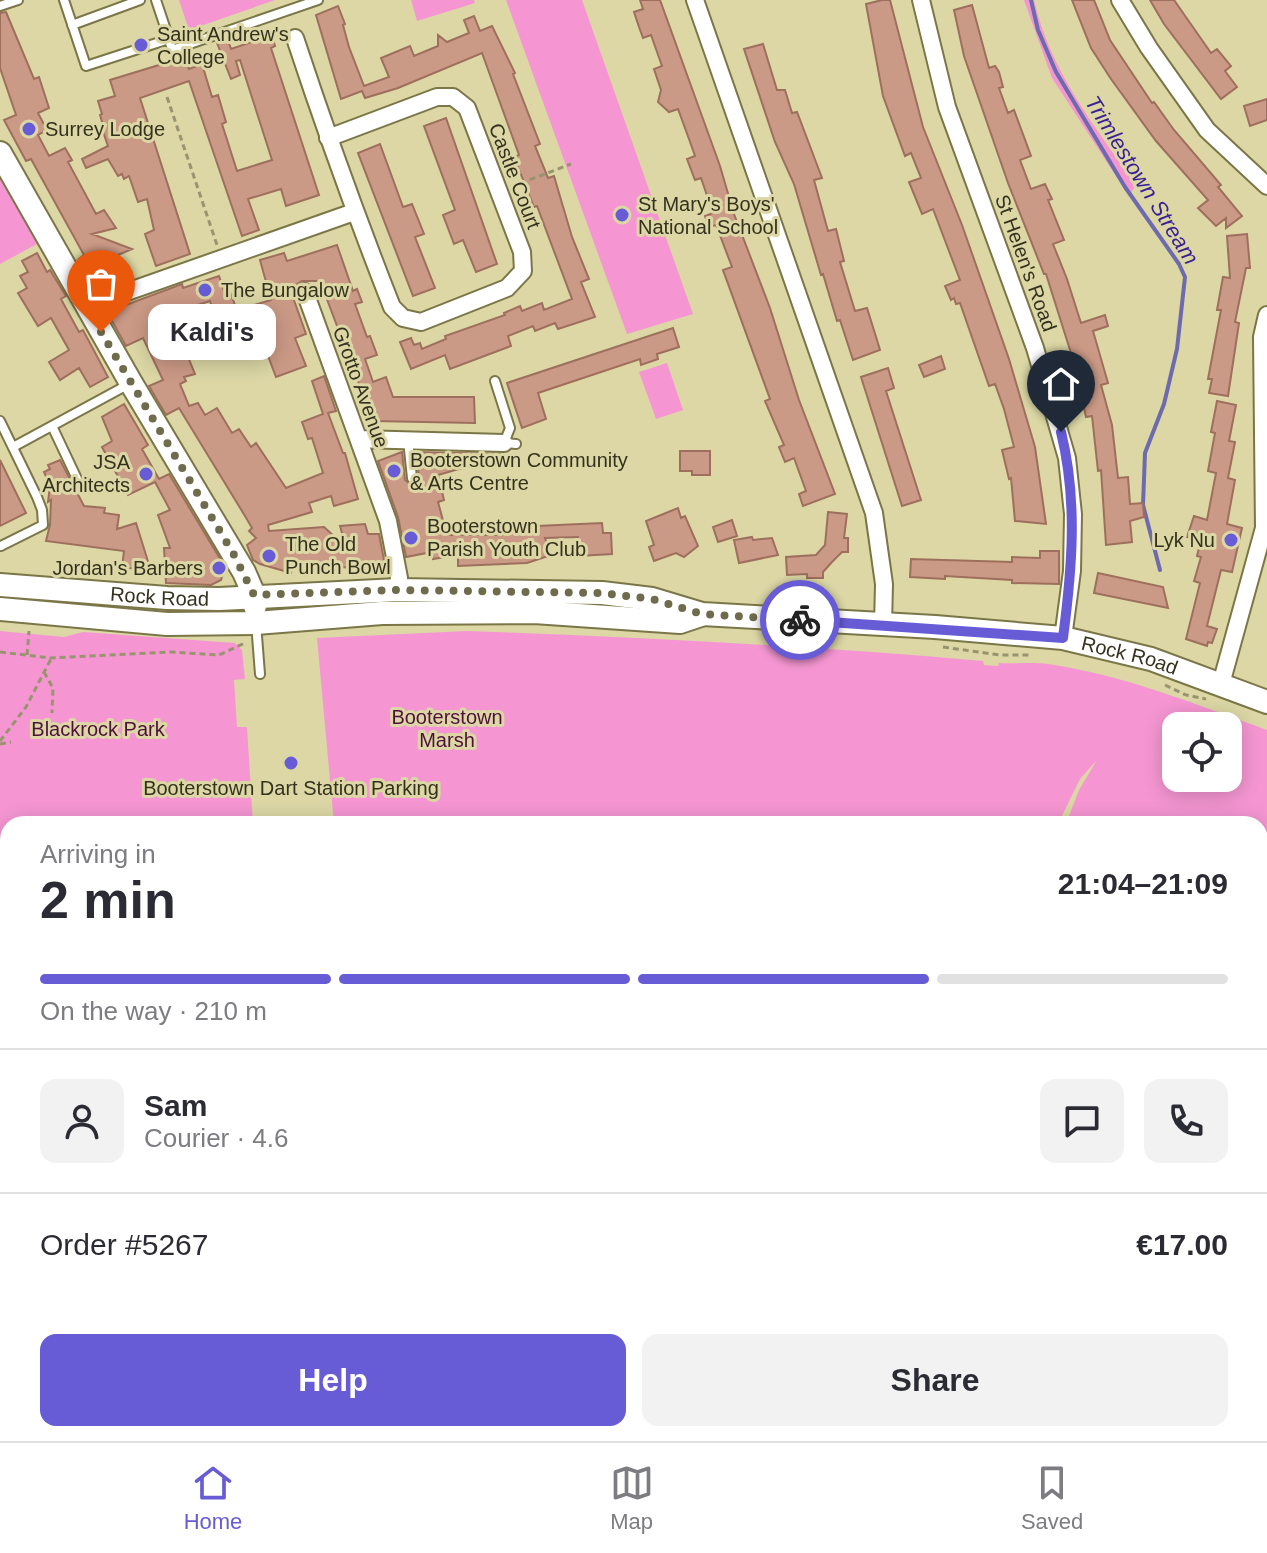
<!DOCTYPE html>
<meta charset="utf-8">
<style>
body{margin:0;font-family:Helvetica,sans-serif;background:#f2f2f3;color:#2b2b33;height:100vh;display:flex;flex-direction:column;font-size:30px;white-space:nowrap}
*{box-sizing:border-box;margin:0}
p{font-size:26px;color:#7c7c81}
.icon{flex:none;width:44px;height:44px;fill:none;stroke:currentColor;stroke-width:2;stroke-linecap:round;stroke-linejoin:round}
.map{position:relative;flex:1;overflow:hidden}
.details{position:absolute;left:0px;top:816px;width:1268px;height:626px;display:flex;flex-direction:column;background:#fff;border-radius:24px 24px 0 0;box-shadow:0 4px 20px #0003}
.details>*{flex:none}
.controls{position:absolute;left:1162px;top:712px;display:grid;gap:16px}
.controls a{display:grid;place-items:center;width:80px;height:80px;border-radius:16px;background:#fff;box-shadow:0 4px 20px #0003;font-size:40px}
.pin{position:absolute;display:grid;place-items:center;width:68px;height:68px;color:#fff;margin:-82px -34px;border-radius:50% 50% 50% 0;rotate:-45deg;box-shadow:0 0 8px #0007}
.pin .icon{rotate:45deg}
.courier{position:absolute;display:grid;place-items:center;width:80px;height:80px;margin:-40px;border:6px solid #675cd6;border-radius:50%;background:#fff;color:#222;box-shadow:0 2px 10px #0007}
.bubble{position:absolute;height:56px;border-radius:16px;background:#fff;box-shadow:0 4px 20px #0003;font-size:26px;font-weight:700;line-height:56px;text-align:center}
.summary em{font-style:normal;font-weight:700}
.summary div{display:flex;flex-direction:column-reverse}
.summary{display:flex;align-items:center;justify-content:space-between;height:136px;padding:0 40px}
h1{font-size:52px;font-weight:700;line-height:60px}
.bar{display:grid;grid-template-columns:repeat(4,1fr);gap:12px 8px;align-content:center;height:96px;padding:0 40px}
.bar i{height:10px;border-radius:6px;background:#e1e1e2}
.bar .current{background:#675cd6}
.bar p{grid-column:span 4}
.line{display:flex;align-items:center;gap:20px;padding:0 40px;border-top:2px solid #e1e1e2}
.line div{flex:1}
.round{display:grid;place-items:center;flex:none;width:84px;height:84px;border-radius:16px;background:#f2f2f3}
.primary-button{display:flex;gap:16px;margin-top:auto;padding:16px 40px}
.primary-button a{flex:1;height:92px;border-radius:16px;background:#675cd6;color:#fff;font-size:32px;font-weight:700;line-height:92px;text-align:center}
.primary-button a+a{background:#f2f2f3;color:#2b2b33}
.tabs{display:flex;justify-content:space-around;align-items:center;height:112px;border-top:2px solid #e1e1e2;background:#fff;font-size:22px;color:#7c7c81}
.tabs a{display:grid;justify-items:center;gap:4px}
.tabs .current{color:#675cd6}
.map>svg:first-child{display:block}
.green{fill:#f596d2;fill-rule:evenodd}
.water{fill:#8684ea;stroke:#6d6bad;stroke-width:2}
.lines{fill:none;stroke-linecap:round;stroke-linejoin:round}
.stream{stroke:#6d6bad;stroke-width:4}
.building{fill:#cb9a86;stroke:#9e6f5d;stroke-width:2}
.lane-casing{stroke:#7b7647;stroke-width:12}
.street-casing{stroke:#7b7647;stroke-width:20}
.secondary-casing{stroke:#7b7647;stroke-width:26}
.path{stroke:#98946f;stroke-width:3;stroke-dasharray:6 4;stroke-linecap:butt}
.lane{stroke:#fff;stroke-width:8}
.street{stroke:#fff;stroke-width:16}
.secondary{stroke:#fff;stroke-width:22}
.rail{stroke:#787555;stroke-width:4;stroke-dasharray:10 10;stroke-linecap:butt}
.done{stroke:#6f6c4d;stroke-width:8;stroke-dasharray:0 14.4}
.route{stroke:#675cd6;stroke-width:10}
.poi-dot{fill:#675cd6;stroke:#dcd7a5;stroke-width:3}
.labels{text-anchor:middle;dominant-baseline:central;stroke-width:6;stroke-linejoin:round;paint-order:stroke}
.poi-label{font-size:20px;fill:#34321e;stroke:#dcd7a5;text-anchor:start}
.street-label{font-size:20px;fill:#34321e;stroke:#dcd7a5}
.park-label{font-size:20px;fill:#50103d;stroke:#dcd7a5}
.water-label{font-size:22px;font-style:italic;fill:#381f96;stroke:#dcd7a5}
</style>
<div class="map">
<svg width="1267" height="1441" viewBox="0 0 1267 1441">
<rect width="100%" height="100%" fill="#dcd7a5"/>
<path class="green" d="M179,0h96l-86,30z
M411,0h63l1,3 -58,18z
M506,0h76l111,314 -66,20z
M1024,0h10c16,71 61,127 102,185l-7,11 -77,-118z
M0,176l37,68 -37,20z
M667,363l16,47 -27,9 -17,-47z
M0,631l64,6 19,-5 152,11 7,7 3,29 -11,1 3,47h10l6,97h-245v68h-8z
M467,631c172,6 344,15 516,30l1,4 14,1 1,-3c16,1 33,-1 49,1 76,11 147,40 219,66v265l-7,-1v-170h-194l13,-34 18,-30 -17,19 -22,45h-724l-17,-186zM1176,726h52v52h-52z"/>
<path class="water" d="M0,941h8v493h1252v-335l7,1v341h-1267z"/>
<g class="lines">
<path class="stream" d="M1031,0l7,30 18,42 69,115 54,77 6,13 -8,72 -13,55 -19,49 -2,52 17,65
M0,872h8
M1260,1006l7,1"/>
</g>
<path class="building" d="M640,0h20l60,166 14,48 36,94 29,92 36,94 -32,12 -4,-12 7,-3 -12,-33 -9,4 -6,-15 5,-2 -19,-44 5,-2 -47,-129 9,-3 -16,-42 -7,2 -4,-11 8,-3 -12,-35 -6,2 -8,-21 8,-3 -6,-17 -11,-30 -9,3 -11,-10 3,-12 -7,-21 8,-3 -11,-31 -8,3 -4,-11 -5,-15 9,-3z
M882,0h8l33,127 39,98 47,134 26,88 11,77 -31,-3 -4,-43 -2,1 -7,-29 12,-3 -10,-38 -9,-25 -6,2 -29,-83 -4,1 -2,-6 -3,2 -6,-14 15,-6 -27,-71 -11,5 -13,-32 12,-4 -10,-25 -6,3 -22,-60 -17,-92z
M1072,0h22l16,40 42,63 2,-1 20,28 47,55 -3,2 24,29 -16,12v-10l-10,8 -18,-18 10,-8 -52,-59 -45,-62 -20,-31z
M1150,0h24l37,53 6,-4 14,17 -6,5 12,16 -16,12 -57,-75z
M972,5l17,63 6,-2 4,6 4,15 -4,1 9,25 6,-3 17,46 -11,4 11,29 14,-5 7,15 -4,1 16,40 -11,4 14,35 14,44 24,-8 3,11 -15,5 15,52 -7,2 11,40 6,53 10,-1 2,27 13,-1 1,14 -14,4 2,21 -26,3 -5,-75 -3,1 -6,-55 -6,1 -10,-48 -30,-95h-2l-36,-91 -44,-127 -10,-46z
M338,6l7,18 -2,1 6,22 15,39 25,-9 -8,-19 29,-12 4,10 24,-10v-11l9,7 22,-9 -5,-13 10,-4 6,15 12,-5 23,47 -2,1 27,70 -5,2 13,32 6,-2 18,61 17,42 -8,3 14,35 -37,12 -3,-6 -20,8 -2,-5 -25,10 3,10 -61,23 -5,-14 -34,14 -11,-27 11,-4 3,7 6,-2 2,6 24,-10 -1,-3 60,-21 -1,-2 16,-7 2,5 20,-8 2,7 28,-11 -35,-93 -3,1 -20,-50 5,-2 -37,-102 -84,35 -33,10 -3,-7 -21,8 -25,-84z
M6,12l28,67 5,-2 10,31 -11,5 9,17 -9,5 11,21 16,-8 7,12 -4,2 28,52 8,-4 12,18 -24,6 40,15 -14,6 10,16 -25,15 -14,-23 -10,-4 5,-4 -53,-96 -5,2 -22,-41 12,-5 -16,-47v-55z
M272,35l3,11 -4,2 48,147 -33,11 -5,-17 -33,10 11,31 -17,6 -53,-155 -49,17 50,156 -34,12 -11,-32 9,-4 -7,-31 -9,3 -9,-26 -5,3 -2,-5 -4,2 -10,-17 -22,9 -4,-9 26,-13 -7,-20 2,-1 -3,-10 2,-1 -4,-13 17,-5 -5,-16 75,-23 4,12 13,-5 10,33 6,-2 8,27 -4,2 15,47 35,-11 -32,-100 -4,1 4,14 -9,4 -14,-36 11,-3 3,9z
M763,44l14,46h8l7,23 5,-1 25,66 -8,2 14,51 8,-2 8,32 -4,1 15,49 12,-3 10,32 3,10 -27,10 -13,-40 -3,1 -14,-47 -2,1 -27,-91 -19,-42 -31,-93z
M1267,99v21l-17,6 -6,-20z
M446,118l51,146 -21,8 -13,-32 -9,4 -11,-29 12,-5 -31,-84z
M380,144l23,63 9,-3 12,30 -9,3 20,51 -22,8 -55,-143z
M1247,234l3,34h-4l-11,54 4,1 -11,73 -19,-3 3,-14h-4l13,-69h-4l6,-33 7,1 -3,-42z
M337,245l16,46 4,-2 5,13 -7,2 12,33 3,-1 7,19 -12,4 8,23 13,-5 7,20h81l1,26 -102,-2 -53,-140h-18l-12,8 16,45 -11,4 11,28 -30,11 -11,-29 -37,10 -18,-57 -22,7 3,8 -18,4 22,54 -11,3 2,4 -6,3 9,22 9,-3 7,12 12,-7 15,25 7,-4 12,18 5,-4 30,45 37,-15 -11,-35 -4,1 -6,-17 21,-8 -11,-33 12,-5 12,35 -8,2 15,40h2l13,46 -24,7 -3,-10 -22,7 3,9 -44,13 1,6 55,-4 22,20 -6,-21 25,-2 3,10h11l6,31 -33,3 -59,-5 -2,10 -31,-9 -7,-4 -6,-15 9,-7 -7,-7 3,-3 -7,-12 -66,-108 -13,7 -17,-29 14,-6 -20,-42 -17,8 -19,-34 75,-28 1,4 36,-12 6,18 5,-2 7,18 34,-10 -11,-40 24,-7 3,8z
M37,253l10,19 3,-2 16,26 -5,3 18,33 4,-2 25,47 -18,10 -11,-19 -19,12 -11,-18 20,-12 -18,-32 -13,8 -20,-33 9,-5 -7,-12 8,-4 -6,-11z
M673,328l6,19 -22,7 1,5 -17,6 -1,-6 -102,34 8,26 -24,9 -15,-45z
M941,356l4,13 -21,8 -5,-12z
M888,368l6,20 -8,3 35,109 -19,6 -41,-129z
M1217,401l19,4 -7,36 6,1 -7,36 7,2 -8,44 15,4 -10,44 -11,-2 -14,56 10,3 -5,14 -4,-1 -1,4 -21,-7 14,-56 -6,-2 7,-24 -4,-1 4,-16 -14,-3 7,-21 13,4 9,-47 -8,-2 7,-38 -4,-1z
M124,404l24,41 -6,4 17,30 10,-5 56,93 -4,13 -10,5 -45,-2 -2,-35h6l-12,-33 12,-5 -15,-28 -27,13 -26,-48 10,-6 -10,-24z
M680,451h30v24h-18v-4h-12z
M402,452l3,28 7,5 5,-2 2,-5 -3,-26 84,2v7h-40l2,7 -24,7 6,25 -6,2 9,33h55v-7l13,-1v7l21,-8 66,-3 1,10h8l1,21 -34,2v-19l-33,1 6,17 -24,8 -69,3v-11l-25,4 -1,-7 -26,5 -8,-40 -20,-56z
M0,460l26,53 -26,13z
M60,460l24,46 21,2 -1,5 15,2 -2,14 19,-6 15,48 -29,-4 2,-16 -78,-10 4,-16 1,-25 -3,2 2,-16 -6,-14 6,-3 -2,-4z
M678,508l3,10 4,-2 13,30 -14,11 -8,-4 -22,8 -5,-14 5,-2 -8,-24z
M828,512l19,2 -3,24h4v14h-6l-10,10 -9,10v6h-16v-4l-20,1 -1,-18 30,-2 9,-10z
M732,520l5,16 -19,6 -5,-15z
M752,537l1,3 19,-2 6,17 -39,8 -5,-23z
M1040,551h19v33l-47,-1v-3l-67,-4v3l-35,-2 1,-18 101,3v-5l28,1z
M1098,573l65,14 5,21 -74,-15z"/>
<g class="lines">
<g class="lane-casing">
<path id="lane" d="M64,0l22,66 83,-27 -13,-39
M0,6l18,-6
M72,25l68,-25
M169,39l3,11 146,-50
M495,381l15,47 -6,15 12,1
M0,421l37,76 5,13 1,15 -42,21
M52,426l27,57
M408,440l4,38
M13,447l118,-64
M256,623l4,51"/>
</g>
<g class="street-casing">
<path id="street" d="M695,0l179,513 10,71 -1,41
M921,0l26,107 88,241 32,110 6,56 -1,57 -9,67
M1120,0l29,48 58,82 60,56
M295,38c30,91 62,180 97,269l11,11 18,4 86,-34 16,-17 -1,-19 -55,-144 -14,-11h-16l-109,41
M305,292l83,229 11,57 -1,12
M87,306l267,-94
M359,439l145,4
M1221,684l43,-156 -2,-191 5,-22"/>
</g>
<g class="secondary-casing">
<g id="secondary">
<path d="M0,153l131,230 113,189 10,23 1,11"/>
<path id="s1" d="M0,585l167,13 52,1 179,-9 204,3 50,6 50,15 233,13 128,11 88,21 116,43"/>
<path d="M0,609l167,15 89,-1 126,-10 152,-1 146,10 21,-7"/>
</g>
</g>
<path class="path" d="M167,97l50,148
M511,187l60,-23
M943,647l57,8h30
M0,652l51,6 120,-6 48,3 26,-12
M27,655l2,-24
M44,672l9,16 -1,25
M1165,685l21,10 20,4
M0,741l26,-34 25,-48
M0,744l11,-2"/>
<use href="#lane" class="lane"/>
<use href="#street" class="street"/>
<use href="#secondary" class="secondary"/>
<path class="rail" d="M0,912h8
M1260,1039l7,1"/>
</g>
<g class="lines">
<path class="done" d="M101,332l132,221 21,42 144,-5 204,3 50,6 50,15 98,6"/>
<path class="route" d="M800,620l263,18c9,-69 15,-137 -2,-206"/>
</g>
<g class="poi-dot">
<circle cx="141" cy="45" r="8"/>
<circle cx="29" cy="129" r="8"/>
<circle cx="622" cy="215" r="8"/>
<circle cx="205" cy="290" r="8"/>
<circle cx="394" cy="471" r="8"/>
<circle cx="146" cy="474" r="8"/>
<circle cx="411" cy="538" r="8"/>
<circle cx="1231" cy="540" r="8"/>
<circle cx="269" cy="556" r="8"/>
<circle cx="219" cy="568" r="8"/>
<circle cx="291" cy="763" r="8"/>
</g>
<g class="labels">
<g class="poi-label">
<text x="157" y="34">Saint Andrew's<tspan x="157" dy="23">College</tspan></text>
<text x="45" y="129">Surrey Lodge</text>
<text x="638" y="204">St Mary's Boys'<tspan x="638" dy="23">National School</tspan></text>
<text x="221" y="290">The Bungalow</text>
<text x="410" y="460">Booterstown Community<tspan x="410" dy="23">&amp; Arts Centre</tspan></text>
<text x="130" y="462" text-anchor="end">JSA<tspan x="130" dy="23">Architects</tspan></text>
<text x="427" y="526">Booterstown<tspan x="427" dy="23">Parish Youth Club</tspan></text>
<text x="1215" y="540" text-anchor="end">Lyk Nu</text>
<text x="285" y="544">The Old<tspan x="285" dy="23">Punch Bowl</tspan></text>
<text x="203" y="568" text-anchor="end">Jordan's Barbers</text>
<text x="291" y="788" text-anchor="middle">Booterstown Dart Station Parking</text>
</g>
<g class="street-label">
<text transform="translate(515 176) rotate(69)">Castle Court</text>
<text transform="translate(1026 263) rotate(70)">St Helen's Road</text>
<text transform="translate(361 387) rotate(70)">Grotto Avenue</text>
<text stroke="none"><textPath href="#s1" startOffset="160">Rock Road</textPath></text>
<text stroke="none"><textPath href="#s1" startOffset="1136">Rock Road</textPath></text>
</g>
<g class="park-label">
<text x="447" y="717">Booterstown<tspan x="447" dy="23">Marsh</tspan></text>
<text x="98" y="729">Blackrock Park</text>
</g>
<g class="water-label">
<text transform="translate(1142 180) rotate(58)">Trimlestown Stream</text>
</g>
</g>
</svg>
<div class="controls">
<a><svg class="icon" aria-label="locate" viewBox="0 0 24 24"><circle cx="12" cy="12" r="6"/><path d="M12 2v4M12 18v4M2 12h4M18 12h4"/></svg></a>
</div>
<div class="pin" style="left:101px;top:332px;background:#ea580c"><svg class="icon" aria-label="bag" viewBox="0 0 24 24"><path d="M5 8h14l-1 12H6zM9 8a3 3 0 0 1 6 0"/></svg></div>
<div class="pin" style="left:1061px;top:432px;background:#1f2937"><svg class="icon" aria-label="home" viewBox="0 0 24 24"><path d="M3 11l9-7 9 7M6 9v11h12V9"/></svg></div>
<div class="courier" style="left:800px;top:620px"><svg class="icon" aria-label="bike" viewBox="0 0 24 24"><circle cx="6" cy="16" r="4"/><circle cx="18" cy="16" r="4"/><path d="M6 16l4-8h5l3 8M10 8l3 8H6M13 5h3"/></svg></div>
<div class="bubble" style="left:148px;top:304px;width:128px">Kaldi's</div>
<section class="details">
<div class="summary"><div><h1>2 min</h1><p>Arriving in</p></div><em>21:04–21:09</em></div>
<div class="bar"><i class="current"></i><i class="current"></i><i class="current"></i><i></i><p>On the way · 210 m</p></div>
<div class="line" style="height:144px"><a class="round"><svg class="icon" aria-label="person" viewBox="0 0 24 24"><circle cx="12" cy="8" r="4"/><path d="M4 21q1-7 8-7t8 7"/></svg></a><div><b>Sam</b><p>Courier · 4.6</p></div><a class="round"><svg class="icon" aria-label="chat" viewBox="0 0 24 24"><path d="M4 5h16v11H9l-5 4z"/></svg></a><a class="round"><svg class="icon" aria-label="phone" viewBox="0 0 24 24"><path d="M5 4h4l2 5-3 2q2 4 5 5l2-3 5 2v4C11 20 4 13 5 4z"/></svg></a></div>
<div class="line" style="height:104px"><div>Order #5267</div><b>€17.00</b></div>
<div class="primary-button"><a>Help</a><a>Share</a></div>
</section>
</div>
<nav class="tabs">
<a class="current"><svg class="icon" aria-label="home" viewBox="0 0 24 24"><path d="M3 11l9-7 9 7M6 9v11h12V9"/></svg>Home</a>
<a><svg class="icon" aria-label="map" viewBox="0 0 24 24"><path d="M3 6l6-2 6 2 6-2v14l-6 2-6-2-6 2zM9 4v14M15 6v14"/></svg>Map</a>
<a><svg class="icon" aria-label="saved" viewBox="0 0 24 24"><path d="M7 4h10v16l-5-4-5 4z"/></svg>Saved</a>
</nav>
